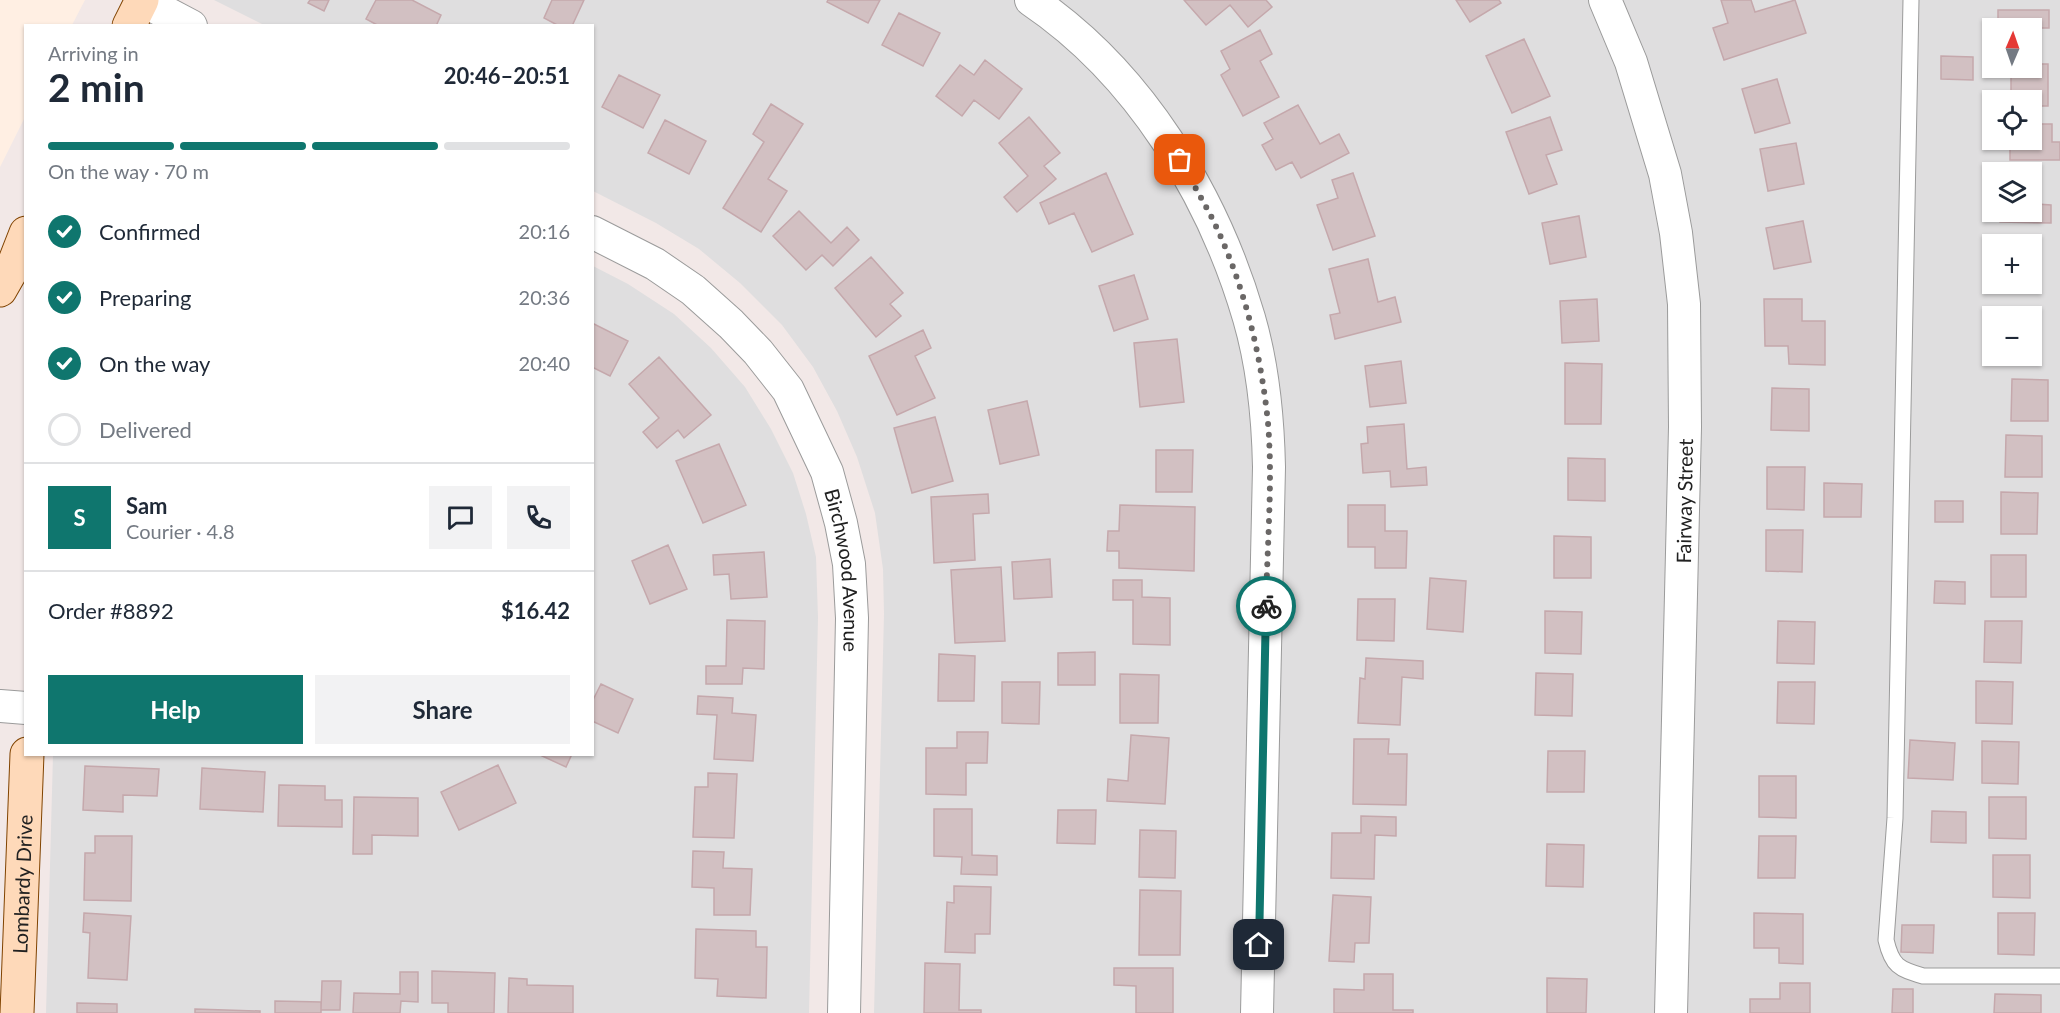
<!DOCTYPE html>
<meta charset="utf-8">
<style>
body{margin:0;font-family:Lato,sans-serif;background:#f2f2f3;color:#1f2937;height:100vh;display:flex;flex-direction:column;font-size:22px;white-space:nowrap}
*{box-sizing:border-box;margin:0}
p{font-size:20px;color:#747a83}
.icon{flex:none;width:33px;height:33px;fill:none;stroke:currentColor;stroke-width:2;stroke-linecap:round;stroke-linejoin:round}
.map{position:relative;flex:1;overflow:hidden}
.sheet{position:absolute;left:24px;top:24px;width:570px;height:732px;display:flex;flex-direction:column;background:#fff;border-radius:0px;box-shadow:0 2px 4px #0004}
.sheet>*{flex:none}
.needle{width:39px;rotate:2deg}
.controls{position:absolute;left:1982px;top:18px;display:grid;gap:12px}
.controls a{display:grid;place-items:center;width:60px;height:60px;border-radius:0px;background:#fff;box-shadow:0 2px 4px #0004;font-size:30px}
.pin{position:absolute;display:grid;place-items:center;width:51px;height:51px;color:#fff;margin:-26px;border-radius:12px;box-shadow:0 3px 9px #0006}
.courier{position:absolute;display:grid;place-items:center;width:60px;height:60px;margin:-30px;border:4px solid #0f766e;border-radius:50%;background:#fff;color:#222;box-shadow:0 2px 8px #0007}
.headline em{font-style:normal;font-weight:700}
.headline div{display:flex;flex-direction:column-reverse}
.headline{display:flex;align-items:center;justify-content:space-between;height:102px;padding:0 24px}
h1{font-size:39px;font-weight:700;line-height:45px}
.bar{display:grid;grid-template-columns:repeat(4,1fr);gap:9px 6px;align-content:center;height:72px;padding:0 24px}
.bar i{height:8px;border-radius:4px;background:#e0e1e3}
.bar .on{background:#0f766e}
.bar p{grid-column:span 4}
.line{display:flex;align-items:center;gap:15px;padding:0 24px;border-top:2px solid #e0e1e3}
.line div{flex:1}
.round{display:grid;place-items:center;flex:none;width:63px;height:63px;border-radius:0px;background:#f2f2f3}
ol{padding:0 24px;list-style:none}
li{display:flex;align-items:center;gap:18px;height:66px}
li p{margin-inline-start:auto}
li .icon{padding:6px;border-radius:50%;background:#0f766e;color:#fff;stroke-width:4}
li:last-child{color:#747a83}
li i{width:33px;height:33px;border:3px solid #e0e1e3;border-radius:50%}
.primary-button{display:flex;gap:12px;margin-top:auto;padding:12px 24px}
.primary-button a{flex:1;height:69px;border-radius:0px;background:#0f766e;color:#fff;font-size:24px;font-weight:700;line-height:69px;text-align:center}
.primary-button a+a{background:#f2f2f3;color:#1f2937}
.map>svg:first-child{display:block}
.residential{fill:#dfdedf;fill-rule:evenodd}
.education{fill:#ffefe3}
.building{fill:#d2c0c2;stroke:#c5a8ac;stroke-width:1.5}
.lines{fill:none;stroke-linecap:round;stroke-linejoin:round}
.lane-casing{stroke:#9b9b9b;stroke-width:17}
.street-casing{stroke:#9b9b9b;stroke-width:34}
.secondary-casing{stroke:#804300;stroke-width:35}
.lane{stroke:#fff;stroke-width:15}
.street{stroke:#fff;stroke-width:32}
.secondary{stroke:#fed9b9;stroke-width:33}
.done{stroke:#6a6766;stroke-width:6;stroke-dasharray:0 10.8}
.route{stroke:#0f766e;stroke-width:8}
.labels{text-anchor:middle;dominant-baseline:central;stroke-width:4.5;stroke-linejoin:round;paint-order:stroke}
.street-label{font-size:20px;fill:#212121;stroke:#fff}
</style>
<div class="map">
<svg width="2060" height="1013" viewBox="0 0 2060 1013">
<rect width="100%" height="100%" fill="#f2e8e7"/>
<path class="residential" d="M214,0h1846v1013h-1186l10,-399 -1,-45 -8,-56 -18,-56 -20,-46 -24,-44 -31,-42 -42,-42 -41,-34 -43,-26 -63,-32 -1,-165 -328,-1zM1992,28h39v40h-39zM1992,100h39v40h-39zM1992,172h39v40h-39zM1992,244h39v40h-39zM1992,316h39v40h-39z
M593,266l35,18 46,30 37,34 34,39 26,42 22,44 13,41 10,43 2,61 -9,395h-763l7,-258 539,-1z"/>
<path class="education" d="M0,0h85l-13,25 -46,1 -1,91 -25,50z"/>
<path class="building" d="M310,0h19l-5,11 -16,-8z
M376,0h36l29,15 -5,11h-57l-13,-7z
M552,0h32l-12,26h-13l-15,-8z
M828,0h52l-12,23 -41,-21z
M1184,0h82l6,7 -24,20 -18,-22 -24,20z
M1456,0h43l2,3 -31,19z
M1721,0h30l4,12 40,-12 11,33 -82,27 -11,-32 15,-5z
M1998,10h51v18h-8v19h-10v-19h-33z
M899,13l41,20 -17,33 -41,-21z
M1260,30l12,24 -12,7 19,36 -36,19 -22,-41 9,-6 -9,-18z
M1524,39l26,57 -38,17 -26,-57z
M1941,56l32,1v23l-32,-1z
M985,60l37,29 -23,30 -25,-19 -12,16 -26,-20 24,-31 14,10z
M2031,64h17v42h-17v-6h-20v-32h20z
M619,75l41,20 -17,33 -41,-21z
M1777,79l13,44 -35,10 -13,-44z
M771,104l32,20 -35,55 19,12 -26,41 -38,-24 41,-66 -11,-8z
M1298,105l22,39 19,-10 10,19 -48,25 -9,-16 -16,8 -14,-25 11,-6 -9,-16z
M1029,117l31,36 -16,13 12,13 -39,33 -13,-15 24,-21 -29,-33z
M1550,117l12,33 -16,5 11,29 -28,10 -23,-62z
M665,120l41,21 -17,33 -41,-21z
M2031,124h21v18h8v18h-50v-20h21z
M1796,143l8,41 -36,7 -8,-42z
M1106,173l27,61 -41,18 -18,-39 -25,11 -9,-21z
M1353,173l22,63 -42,14 -16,-45 21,-7 -6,-18z
M2031,180h6v24l14,1v18l-51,-1v-10h31z
M799,211l32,32 16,-16 12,13 -26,26 -11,-11 -16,15 -33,-34z
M1579,216l7,41 -36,7 -8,-41z
M1803,221l8,41 -37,7 -8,-41z
M1986,245h6v39h30v3l-36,-1z
M871,257l32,36 -13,11 11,12 -25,21 -41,-49z
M1368,259l10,43 17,-5 6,25 -66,17 -5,-24 10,-2 -11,-44z
M1134,275l14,44 -34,12 -15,-45z
M1597,299l2,42 -37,2 -2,-42z
M1764,299h38v22h23v44l-36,-1 -1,-18h-23z
M2031,320h4l-1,41h-37v-5h34z
M592,323l36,18 -18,35 -18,-9z
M923,330l8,18 -16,8 20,42 -38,17 -28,-59z
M1177,339l7,63 -44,5 -6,-64z
M659,357l52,58 -27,23 -6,-8 -21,18 -14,-16 16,-14 -30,-34z
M1401,361l5,42 -36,4 -5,-41z
M1565,363l37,1 -1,60h-36z
M2012,379l36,1v41h-37z
M1772,388l37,1v42l-38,-1z
M1027,401l12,54 -39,9 -12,-54z
M935,417l18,64 -41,12 -18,-65z
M1404,424l3,45 19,-2 1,18 -36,2 -1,-16 -27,2 -2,-29 7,-1 -1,-16z
M2006,435l36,1v41h-37z
M719,444l27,61 -43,18 -27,-62z
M1156,450h37l-1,42h-36z
M1568,458l37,1v42l-37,-1z
M1767,467h38l-1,43 -37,-1z
M1824,483l38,1 -1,33h-37z
M2001,492l37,1 -1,41h-36z
M988,494l1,19 -16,1 2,46 -41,3 -3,-66z
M1935,501h28v21h-28z
M1120,505l75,2 -1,64 -75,-3v-17h-12l1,-20h11z
M1348,505h37v26h22l-1,37h-31v-21h-27z
M1766,530h37l-1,42 -36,-1z
M1554,536l37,1v41h-37z
M668,545l19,44 -37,15 -18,-43z
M764,552l3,45 -36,2 -2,-25 -15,1 -1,-20z
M1991,555h35v42h-35z
M1050,559l2,38 -38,2 -2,-37z
M1001,567l4,74 -50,2 -4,-73z
M1430,578l36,3 -3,51 -36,-3z
M1113,580h29v17l28,1v47l-37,-1v-44h-20z
M1935,581l30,1v22l-31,-1z
M1358,599h37l-1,42 -37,-1z
M1545,611l37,1 -1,42 -36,-1z
M727,620l38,1 -1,48 -21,-1 -1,16h-36v-18h20z
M1778,621l37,1 -1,42 -37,-1z
M1985,621h37l-1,42 -37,-1z
M1095,652v33h-37v-32z
M939,654l36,2 -1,45h-36z
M1366,658l57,3v18l-21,-2 -2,48 -42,-2 2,-45 5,1z
M1536,673l37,1 -1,42 -37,-1z
M1120,674l39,1 -1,48h-38z
M1976,681l37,1 -1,42 -36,-1z
M1002,682h38l-1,42 -37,-1z
M1778,682h37l-1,42 -37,-1z
M601,684l32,15 -15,34 -26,-12v-19z
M698,696l35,2 -1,15 24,2 -3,46 -39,-2 3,-44 -20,-1z
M957,732h31l-1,31h-21v32l-40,-1v-46h31z
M1131,735l38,3 -4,66 -58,-3 1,-22 20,2z
M1354,739h35l-1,15h19l-1,51 -53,-1z
M1910,740l45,3 -2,37 -45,-2z
M1982,741l37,1 -1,42 -36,-1z
M1548,751h37l-1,41h-37z
M538,754h34l-6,13z
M498,765l18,38 -57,27 -18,-38z
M85,766l74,3 -2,27 -34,-1v17l-40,-2z
M202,768l63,4 -2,40 -63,-3z
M708,773l29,1 -3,64 -41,-1 2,-50h13z
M1759,776h37v42l-37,-1z
M279,785l46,1v14h17v27l-64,-1z
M354,797l64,1v38l-46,-1v19h-19z
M1989,797h37v42l-37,-1z
M934,809h38v46l25,1v19l-36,-1 1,-17 -28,-1z
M1058,810h38l-1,34 -38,-1z
M1932,811l34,1v31l-35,-1z
M1361,816l35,1v19l-21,-1 -1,44 -43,-1 1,-45h29z
M1140,830l36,1 -1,47 -36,-1z
M95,836h37l-1,65 -47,-1 1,-47h10z
M1759,836h37l-1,42h-37z
M1547,844l37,1 -1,42 -37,-1z
M693,851l31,1 -1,16 29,1 -2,46h-36v-27l-22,-1z
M1993,855h37v43l-37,-1z
M954,886l37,1 -1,47h-15v19l-30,-1 2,-50 7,1z
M1140,890l41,1 -1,64h-41z
M1333,895l38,2 -2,46h-14l-1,19 -25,-1z
M84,913l47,3 -4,64 -39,-2 2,-45 -7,-1z
M1754,913l49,1v50l-24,-1v-15h-25z
M1998,913h37l-1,42 -36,-1z
M1902,925h32l-1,28 -32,-1z
M696,929l60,2v16h11l-1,51 -49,-2 1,-17 -23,-1z
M925,963l35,1 -1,46h22v3h-57z
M1114,968h59v45h-37v-27l-22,-1z
M432,971l63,2 -1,40h-46v-10h-16z
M400,972h18v30l-17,-1 -1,12h-47l1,-20 46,1z
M1364,974h29v36h20v3h-79v-24l30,1z
M509,978l18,1v6l46,1v27h-65z
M1547,978l40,1 -1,34h-39z
M322,981h19l-1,29h-19z
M1780,983h30v30h-60v-14h30z
M1893,989h20v24h-21z
M1995,994l46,1v18h-47z
M275,1001l46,1v11h-46z
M77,1003l40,1v9h-40z
M195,1009l65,2v2h-65z"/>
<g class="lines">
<g class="lane-casing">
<path id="lane" d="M1911,0l-16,818 -9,122c6,26 13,29 37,36h137"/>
</g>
<g class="street-casing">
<g id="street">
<path d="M142,0l49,26"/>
<path d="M1031,0c108,73 182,195 218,318 14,48 19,100 20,149l-12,546"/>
<path d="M1605,0l26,62 34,112 11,59 8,71 1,123 -14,586"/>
<path id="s1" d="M592,232l63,32 38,26 38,34 27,28 30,38 39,82 14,51 8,41 3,54 -8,395"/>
<path d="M0,706l26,2"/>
</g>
</g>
<g class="secondary-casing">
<g id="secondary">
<path d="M129,26l13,-26"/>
<path d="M0,290l12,-21 14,-36"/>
<path id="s2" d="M17,1013l10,-259"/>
</g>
</g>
<use href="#lane" class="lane"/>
<use href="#street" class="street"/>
<use href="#secondary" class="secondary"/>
</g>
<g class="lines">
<path class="done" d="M1180,160c10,19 21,37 31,56 32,64 50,137 57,207 5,58 -1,124 -2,183"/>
<path class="route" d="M1259,945l7,-339"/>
</g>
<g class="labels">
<g class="street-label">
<text transform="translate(1684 501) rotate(-89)">Fairway Street</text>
<text stroke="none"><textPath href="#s1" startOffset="446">Birchwood Avenue</textPath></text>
<text stroke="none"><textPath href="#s2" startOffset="129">Lombardy Drive</textPath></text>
</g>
</g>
</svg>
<div class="controls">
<a><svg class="needle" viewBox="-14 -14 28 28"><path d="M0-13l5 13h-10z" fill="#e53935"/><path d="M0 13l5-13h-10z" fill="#747a83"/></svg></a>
<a><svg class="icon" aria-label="locate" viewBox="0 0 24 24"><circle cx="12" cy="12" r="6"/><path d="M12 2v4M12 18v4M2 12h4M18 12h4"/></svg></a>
<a><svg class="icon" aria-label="layers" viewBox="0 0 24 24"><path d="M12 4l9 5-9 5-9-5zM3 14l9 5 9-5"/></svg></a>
<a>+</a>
<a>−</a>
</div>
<div class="pin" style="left:1180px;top:160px;background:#ea580c"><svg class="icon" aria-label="bag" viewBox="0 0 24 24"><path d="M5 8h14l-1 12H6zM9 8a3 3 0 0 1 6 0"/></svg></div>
<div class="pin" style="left:1259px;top:945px;background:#1f2937"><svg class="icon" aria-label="home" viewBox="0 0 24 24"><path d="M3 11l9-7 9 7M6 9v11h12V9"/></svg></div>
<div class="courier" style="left:1266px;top:606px"><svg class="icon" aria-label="bike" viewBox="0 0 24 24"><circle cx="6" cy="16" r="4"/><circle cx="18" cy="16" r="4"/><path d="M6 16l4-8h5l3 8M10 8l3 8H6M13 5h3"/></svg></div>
<section class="sheet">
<div class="headline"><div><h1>2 min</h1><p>Arriving in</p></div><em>20:46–20:51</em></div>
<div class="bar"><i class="on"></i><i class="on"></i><i class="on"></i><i></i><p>On the way · 70 m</p></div>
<ol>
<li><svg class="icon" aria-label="check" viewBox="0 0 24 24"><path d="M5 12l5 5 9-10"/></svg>Confirmed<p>20:16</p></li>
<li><svg class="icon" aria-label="check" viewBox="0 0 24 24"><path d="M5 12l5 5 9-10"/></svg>Preparing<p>20:36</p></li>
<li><svg class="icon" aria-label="check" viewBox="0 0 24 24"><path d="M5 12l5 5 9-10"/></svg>On the way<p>20:40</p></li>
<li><i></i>Delivered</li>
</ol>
<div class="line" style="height:108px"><b class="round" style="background:#0f766e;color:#fff">S</b><div><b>Sam</b><p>Courier · 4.8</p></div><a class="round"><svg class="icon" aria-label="chat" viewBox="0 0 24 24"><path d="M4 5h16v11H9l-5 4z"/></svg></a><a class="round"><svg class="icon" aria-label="phone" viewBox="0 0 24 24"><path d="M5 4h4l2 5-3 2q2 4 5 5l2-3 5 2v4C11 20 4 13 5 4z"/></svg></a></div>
<div class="line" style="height:78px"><div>Order #8892</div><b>$16.42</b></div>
<div class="primary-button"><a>Help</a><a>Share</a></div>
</section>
</div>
